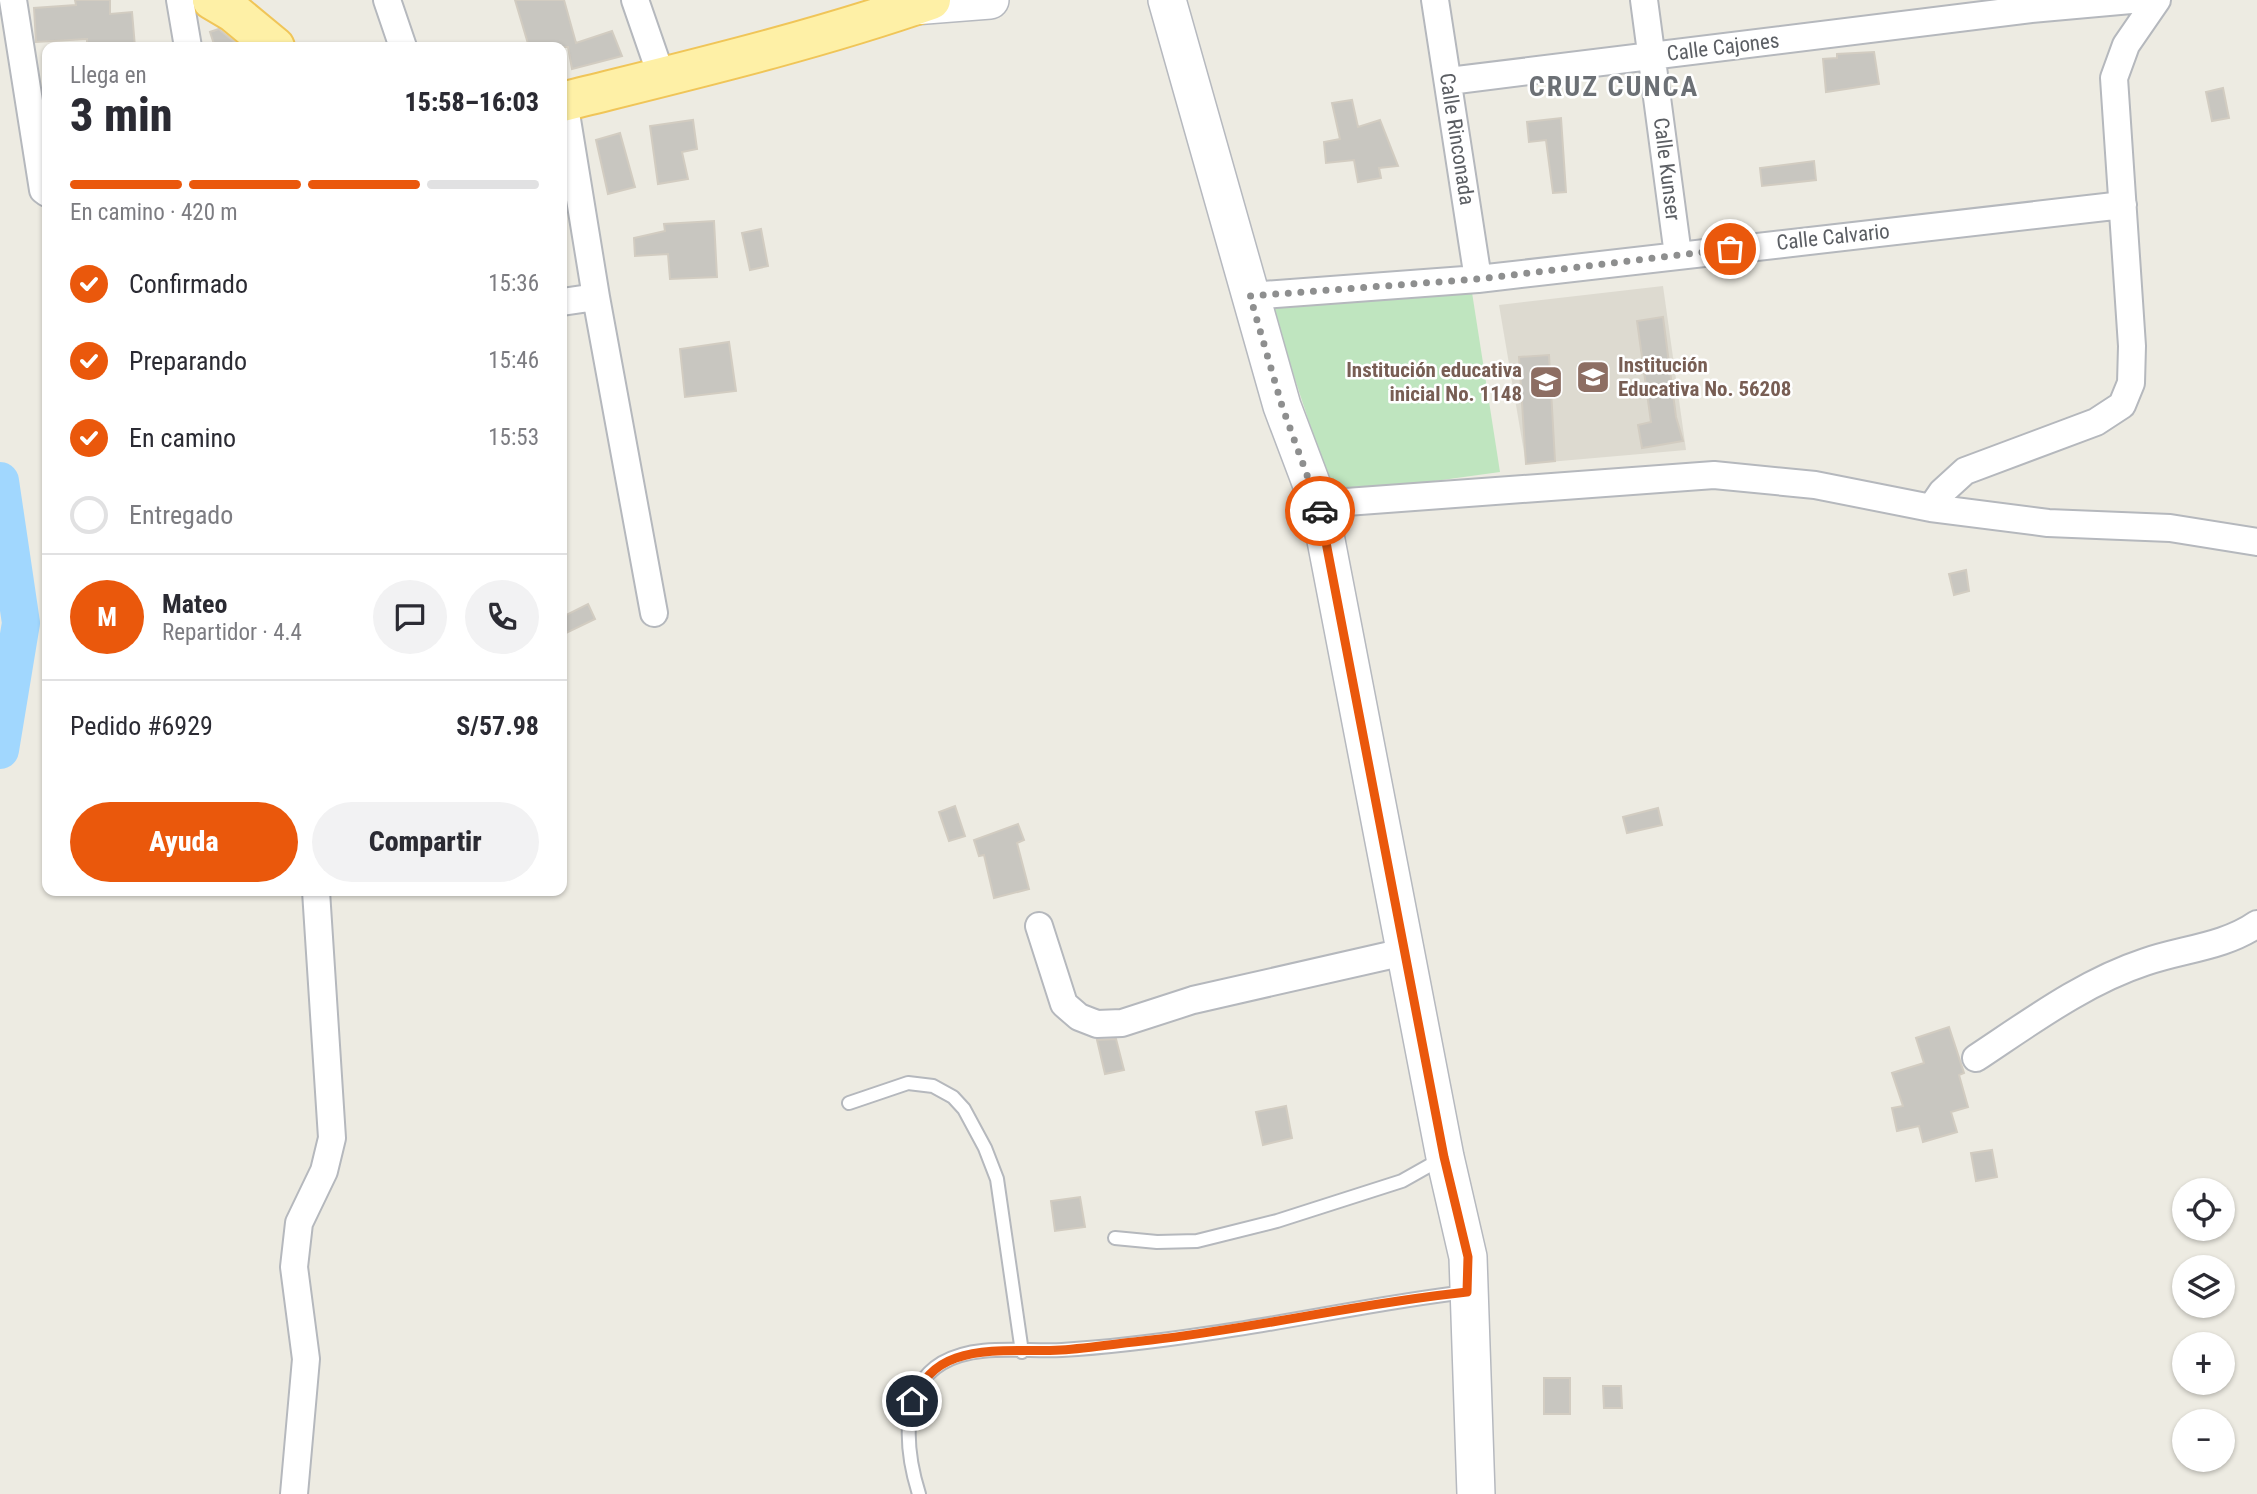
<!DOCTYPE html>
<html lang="es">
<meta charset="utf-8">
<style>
body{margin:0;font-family:"Roboto Condensed",sans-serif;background:#f2f2f3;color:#2b2b33;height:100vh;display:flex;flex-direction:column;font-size:26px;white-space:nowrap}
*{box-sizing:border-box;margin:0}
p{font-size:23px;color:#7c7c81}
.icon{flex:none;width:38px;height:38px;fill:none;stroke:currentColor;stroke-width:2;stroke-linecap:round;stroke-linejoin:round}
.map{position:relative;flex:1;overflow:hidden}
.side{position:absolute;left:42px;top:42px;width:525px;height:854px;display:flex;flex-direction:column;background:#fff;border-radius:14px;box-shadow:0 2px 5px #0004}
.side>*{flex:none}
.fabs{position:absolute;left:2172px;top:1178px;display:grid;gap:14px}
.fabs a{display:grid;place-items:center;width:63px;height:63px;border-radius:50%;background:#fff;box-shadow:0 2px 5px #0004;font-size:35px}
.pin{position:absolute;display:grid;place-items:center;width:60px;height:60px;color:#fff;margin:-30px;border:4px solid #fff;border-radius:50%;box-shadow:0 2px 7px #0007}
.courier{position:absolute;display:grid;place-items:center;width:70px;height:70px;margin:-35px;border:5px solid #ea580c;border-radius:50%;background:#fff;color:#222;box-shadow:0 2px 9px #0007}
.headline em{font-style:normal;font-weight:800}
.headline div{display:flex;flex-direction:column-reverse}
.headline{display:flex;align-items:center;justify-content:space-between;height:119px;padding:0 28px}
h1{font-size:46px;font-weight:800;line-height:52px}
.bar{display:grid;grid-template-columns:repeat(4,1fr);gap:10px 7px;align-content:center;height:84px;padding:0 28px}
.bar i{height:9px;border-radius:5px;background:#e1e1e2}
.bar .active{background:#ea580c}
.bar p{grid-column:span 4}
.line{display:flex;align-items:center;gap:18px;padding:0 28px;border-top:2px solid #e1e1e2}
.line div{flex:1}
.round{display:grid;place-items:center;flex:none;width:74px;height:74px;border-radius:37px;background:#f2f2f3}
ol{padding:0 28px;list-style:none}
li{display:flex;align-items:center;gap:21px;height:77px}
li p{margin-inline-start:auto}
li .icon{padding:7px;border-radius:50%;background:#ea580c;color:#fff;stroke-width:4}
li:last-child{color:#7c7c81}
li i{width:38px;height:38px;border:4px solid #e1e1e2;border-radius:50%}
.button{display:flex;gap:14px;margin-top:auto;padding:14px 28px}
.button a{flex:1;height:80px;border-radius:42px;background:#ea580c;color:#fff;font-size:28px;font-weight:800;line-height:80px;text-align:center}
.button a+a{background:#f2f2f3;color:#2b2b33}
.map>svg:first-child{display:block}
.education{fill:#dddad0}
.green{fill:#bfe5bf}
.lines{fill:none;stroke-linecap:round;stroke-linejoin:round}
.river{stroke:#a1d7fe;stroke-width:38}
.building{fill:#c8c6c0;stroke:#d2ccc1;stroke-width:2}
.lane-casing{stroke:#b5b8bd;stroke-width:16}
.street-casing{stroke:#b5b8bd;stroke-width:30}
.secondary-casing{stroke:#b6b9bf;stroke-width:40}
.primary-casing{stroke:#f0c558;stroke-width:42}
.lane{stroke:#fff;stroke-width:12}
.street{stroke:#fff;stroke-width:26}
.secondary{stroke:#fff;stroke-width:37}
.primary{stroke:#fef0a6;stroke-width:38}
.done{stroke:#8e8f8f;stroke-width:7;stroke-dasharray:0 12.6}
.route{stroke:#ea580c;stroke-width:9}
.labels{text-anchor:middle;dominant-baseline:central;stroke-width:5;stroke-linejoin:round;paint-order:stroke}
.street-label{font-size:21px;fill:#5b5e63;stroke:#fff}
.education-label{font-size:21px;font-weight:bold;fill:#785e54;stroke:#fff;text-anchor:start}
.district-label{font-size:28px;font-weight:bold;letter-spacing:2px;fill:#6c7075;stroke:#fff}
</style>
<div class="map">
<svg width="2257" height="1494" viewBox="0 0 2257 1494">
<rect width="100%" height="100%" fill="#edebe2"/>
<path class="education" d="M1663,286l23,164 -160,14 -27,-159z"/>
<path class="green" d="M1471,286l29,186 -167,23 -64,-195z"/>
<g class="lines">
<path class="river" d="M0,481l21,142 -21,127"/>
</g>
<path class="building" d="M75,0h35v14l22,-2 3,35h-48v-8l-51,3 -2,-34 42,-3z
M515,0h49l12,43 36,-12 10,25 -50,13 -4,-22h-39z
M219,29l2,2 15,12 -21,4 -5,-15z
M1874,52l5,32 -53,8 -3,-33 14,-1v-4z
M2223,88l6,30 -17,3 -6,-29z
M1352,100l6,27 22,-7 18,46 -19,2 2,10 -23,4 -4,-22 -28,3 -2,-21 16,-3 -8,-36z
M1561,118l5,74 -13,1 -7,-53 -17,2 -2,-20z
M693,120l4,29 -15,3 6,27 -30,5 -8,-58z
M620,133l15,54 -27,7 -12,-54z
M1814,161l2,19 -54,6 -2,-18z
M714,221l3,56 -47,2 -2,-25 -33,2 -1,-18 31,-7 -1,-7z
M761,229l7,37 -18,4 -8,-37z
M1663,317l13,100 7,24 -41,7 -4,-23 13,-3 -14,-101z
M729,342l7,49 -51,6 -5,-48z
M1549,355l6,106 -29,3 -7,-107z
M1966,570l3,21 -15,4 -5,-21z
M588,604l7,15 -33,16v-18z
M955,806l10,30 -16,5 -10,-29z
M1658,808l4,17 -35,8 -4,-16z
M1018,824l6,16 -7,3 12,46 -35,9 -10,-43 -5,1 -5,-16z
M1949,1027l15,46 -5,2 9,32 -17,5 6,20 -34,10 -4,-16 -22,5 -5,-23 11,-2 -11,-33 32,-10 -8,-25z
M1116,1039l8,31 -19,4 -8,-34z
M1286,1106l6,32 -29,7 -7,-33z
M1992,1150l5,27 -21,4 -5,-28z
M1080,1197l5,30 -30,4 -4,-30z
M1544,1378h26v36h-26z
M1603,1386h18l1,22h-18z"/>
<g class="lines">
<g class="lane-casing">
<path id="lane" d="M849,1103l59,-20 25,3 20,11 11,12 21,39 12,31 25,173
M1115,1238l42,4 40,-1 80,-20 125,-40 39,-22
M919,1494c-13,-41 -21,-105 23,-131 34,-20 83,-11 120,-13 48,-3 96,-9 143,-16 88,-12 174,-32 262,-42"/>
</g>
<g class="street-casing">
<path id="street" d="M13,0l30,190 4,3
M180,0l8,47
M387,0l16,47
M635,0l27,78
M1435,0l43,279
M1644,0l34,255
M1449,81l582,-72 100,-9
M564,101l32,196 58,316
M1250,296l228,-17 645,-74
M562,302l34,-5
M1319,504l395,-29 101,10 116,23 117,15 122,5 87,14
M1931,508l11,-16 23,-21 131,-49 26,-17 9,-22 1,-37 -18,-268 12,-33 31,-45
M1039,926l25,78 15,13 18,7 25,-1 71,-23 211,-48
M1976,1058c53,-35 108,-76 169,-96 37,-13 79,-15 112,-38
M294,1494l12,-135 -12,-92 5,-44 25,-52 8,-33 -16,-247"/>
</g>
<g class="secondary-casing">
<path id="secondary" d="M1167,0l115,406 37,98 126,653 23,100 8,237
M913,6l77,-6"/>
</g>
<g class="primary-casing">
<path id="primary" d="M212,0l22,13 41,34
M562,102c124,-31 248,-60 369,-102"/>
</g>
<use href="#lane" class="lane"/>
<use href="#street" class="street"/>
<use href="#secondary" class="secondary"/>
<use href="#primary" class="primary"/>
</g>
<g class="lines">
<path class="done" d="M1320,511l-38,-105 -32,-110 228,-17 252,-30"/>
<path class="route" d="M912,1401c11,-21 21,-35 44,-43 33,-11 71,-6 105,-8 30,-2 60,-7 90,-10 106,-12 210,-37 316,-48l1,-35 -24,-100 -124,-646"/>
</g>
<defs>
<g id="school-square" transform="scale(1.75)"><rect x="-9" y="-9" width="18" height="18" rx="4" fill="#8d6e63" stroke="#fff"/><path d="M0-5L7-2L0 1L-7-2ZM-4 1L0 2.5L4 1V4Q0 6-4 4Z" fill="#fff"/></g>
</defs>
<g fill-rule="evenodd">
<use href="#school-square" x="1593" y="377"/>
<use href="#school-square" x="1546" y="382"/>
</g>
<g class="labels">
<g class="street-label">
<text transform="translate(1723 47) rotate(-7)">Calle Cajones</text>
<text transform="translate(1457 139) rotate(81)">Calle Rinconada</text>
<text transform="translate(1667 169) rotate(83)">Calle Kunser</text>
<text transform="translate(1833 237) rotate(-6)">Calle Calvario</text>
</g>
<g class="education-label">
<text x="1618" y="365">Institución<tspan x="1618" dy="24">Educativa No. 56208</tspan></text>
<text x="1522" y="370" text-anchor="end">Institución educativa<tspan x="1522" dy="24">inicial No. 1148</tspan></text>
</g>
<g class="district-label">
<text x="1614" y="86">CRUZ CUNCA</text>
</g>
</g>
</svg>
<div class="fabs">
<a><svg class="icon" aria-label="locate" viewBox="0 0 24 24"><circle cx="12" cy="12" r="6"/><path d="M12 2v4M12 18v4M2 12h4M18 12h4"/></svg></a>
<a><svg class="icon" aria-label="layers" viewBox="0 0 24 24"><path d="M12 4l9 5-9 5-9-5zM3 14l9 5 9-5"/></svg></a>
<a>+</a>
<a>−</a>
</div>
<div class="pin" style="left:1730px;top:249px;background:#ea580c"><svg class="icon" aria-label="bag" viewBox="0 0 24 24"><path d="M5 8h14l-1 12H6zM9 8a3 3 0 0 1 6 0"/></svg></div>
<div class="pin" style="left:912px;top:1401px;background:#1f2937"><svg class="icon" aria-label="home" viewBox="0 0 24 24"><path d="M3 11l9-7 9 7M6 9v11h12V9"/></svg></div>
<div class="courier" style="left:1320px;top:511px"><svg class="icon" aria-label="car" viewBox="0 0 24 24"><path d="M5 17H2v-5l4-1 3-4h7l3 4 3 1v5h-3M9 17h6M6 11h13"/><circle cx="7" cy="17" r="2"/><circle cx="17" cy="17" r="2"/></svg></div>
<section class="side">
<div class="headline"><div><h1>3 min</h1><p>Llega en</p></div><em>15:58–16:03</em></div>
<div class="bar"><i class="active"></i><i class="active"></i><i class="active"></i><i></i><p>En camino · 420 m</p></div>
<ol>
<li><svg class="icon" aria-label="check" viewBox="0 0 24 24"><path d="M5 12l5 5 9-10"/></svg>Confirmado<p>15:36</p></li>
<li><svg class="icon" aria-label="check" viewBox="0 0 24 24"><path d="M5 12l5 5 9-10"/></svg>Preparando<p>15:46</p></li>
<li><svg class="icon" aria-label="check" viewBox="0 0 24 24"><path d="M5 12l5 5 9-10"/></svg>En camino<p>15:53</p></li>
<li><i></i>Entregado</li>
</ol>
<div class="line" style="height:126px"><b class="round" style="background:#ea580c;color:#fff">M</b><div><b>Mateo</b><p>Repartidor · 4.4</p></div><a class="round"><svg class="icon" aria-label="chat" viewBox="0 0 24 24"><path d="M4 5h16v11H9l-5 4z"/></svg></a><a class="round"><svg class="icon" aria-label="phone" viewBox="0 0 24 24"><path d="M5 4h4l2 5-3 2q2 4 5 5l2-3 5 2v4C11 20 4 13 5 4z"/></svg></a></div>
<div class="line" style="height:91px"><div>Pedido #6929</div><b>S/57.98</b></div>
<div class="button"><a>Ayuda</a><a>Compartir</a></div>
</section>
</div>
